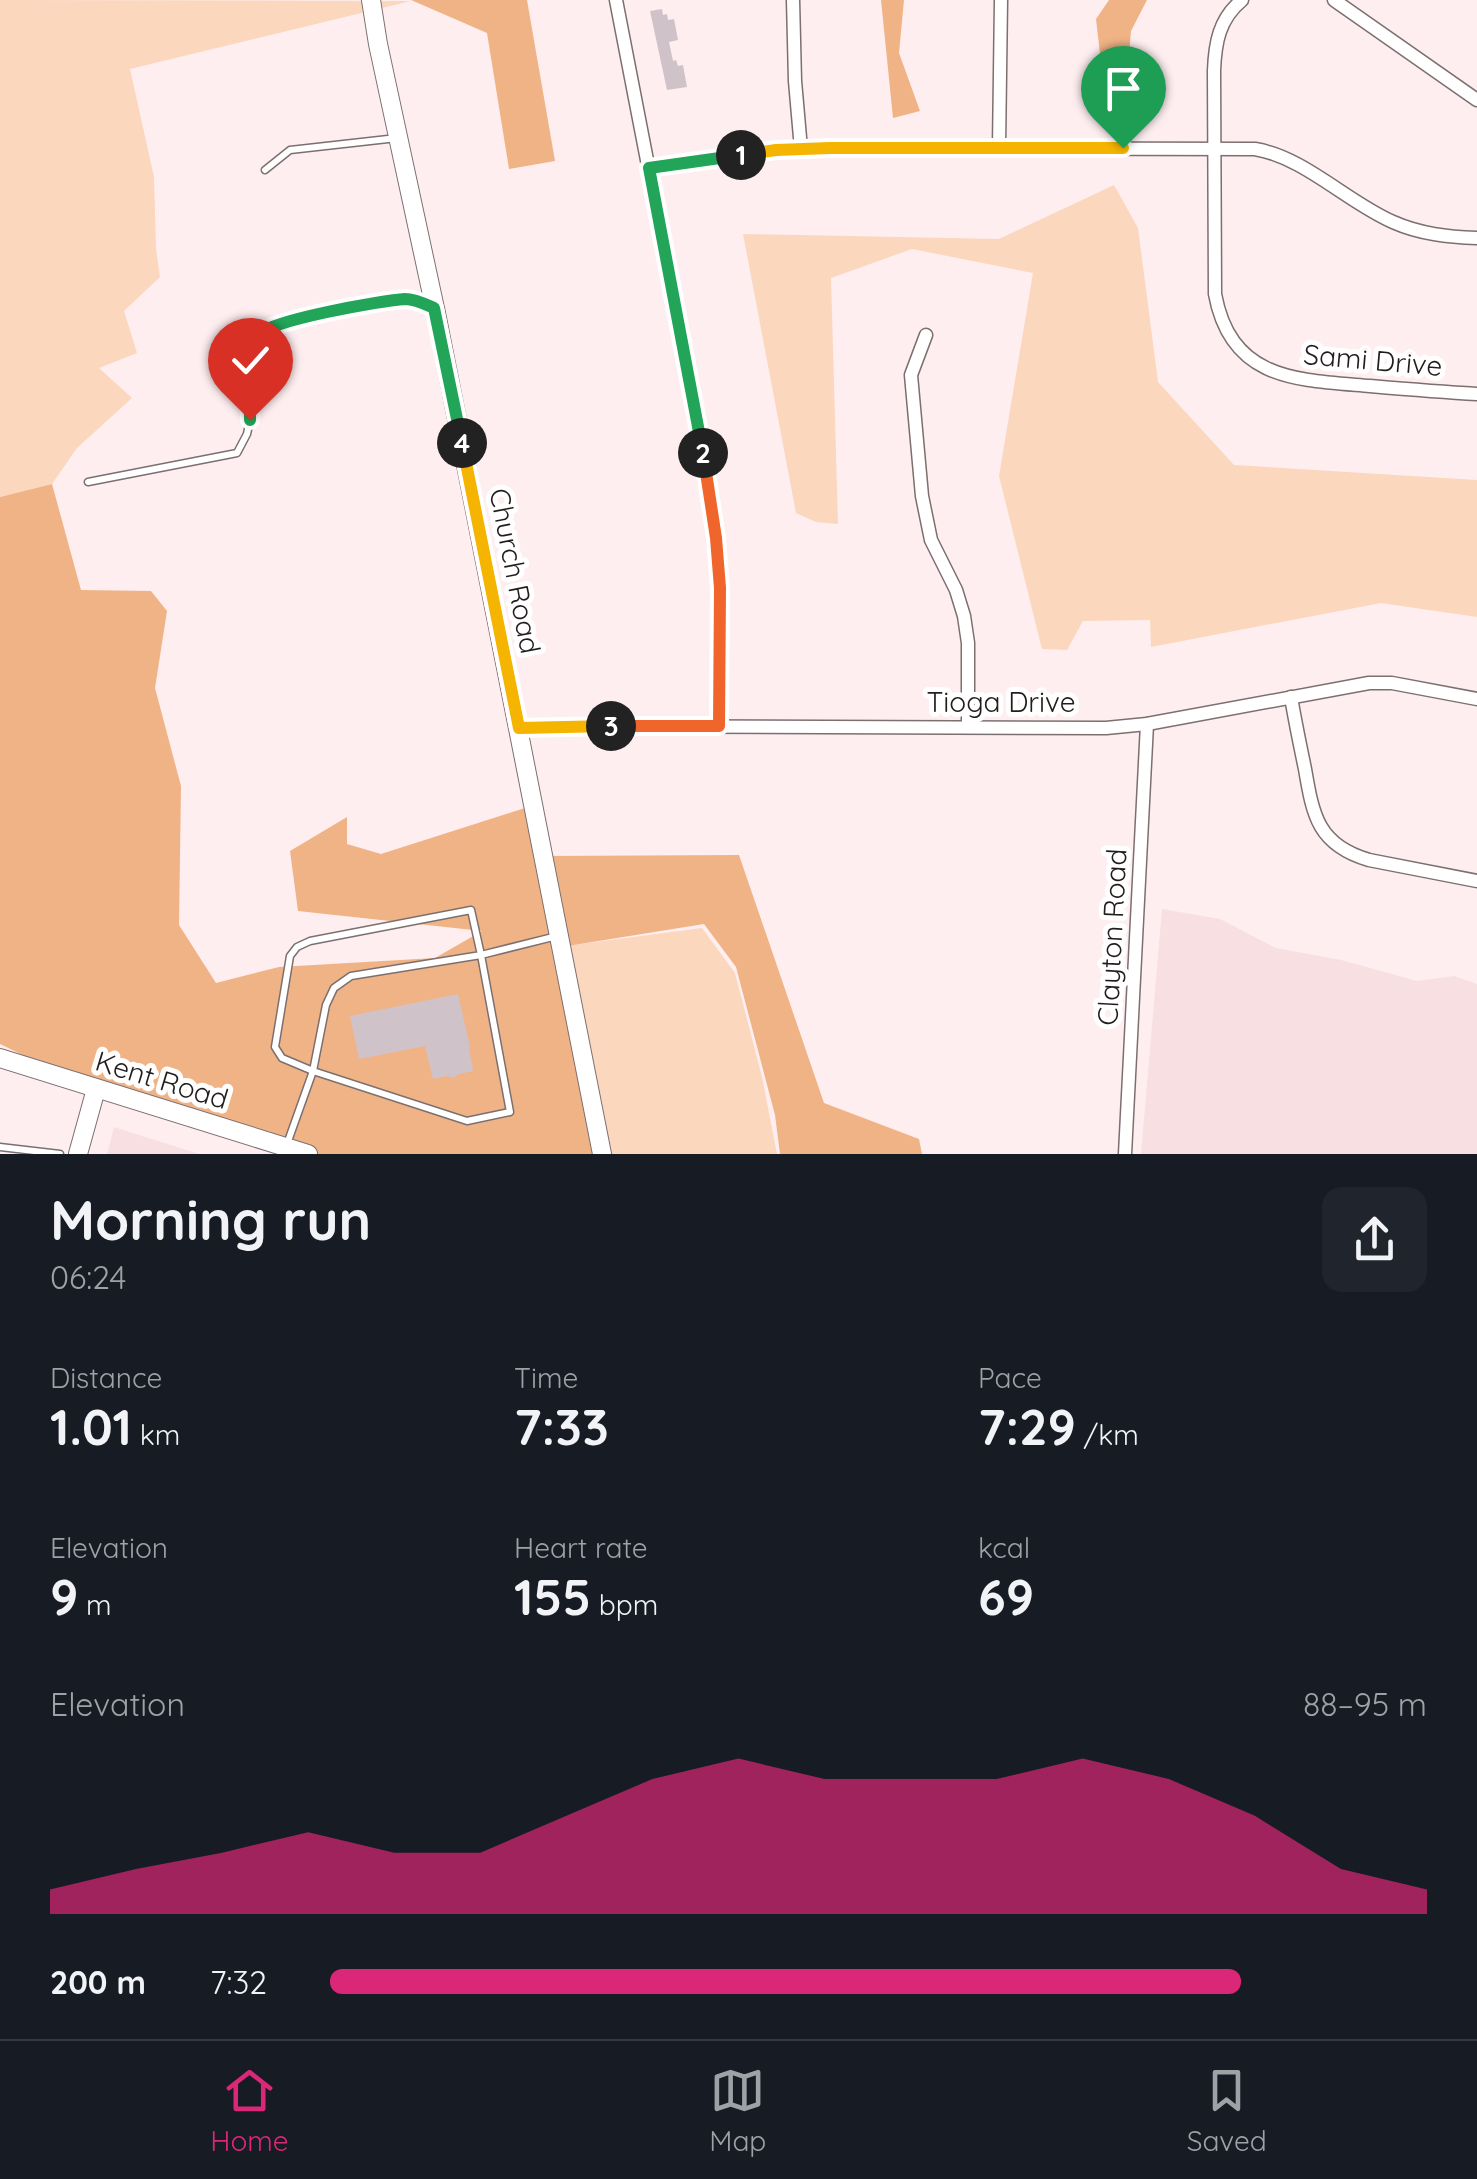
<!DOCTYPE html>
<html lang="en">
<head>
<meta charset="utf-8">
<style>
  body { margin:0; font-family:Quicksand,sans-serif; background:#20242c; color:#f1f3f6; height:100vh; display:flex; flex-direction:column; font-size:38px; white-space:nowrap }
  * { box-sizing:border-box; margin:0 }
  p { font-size:32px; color:#9ea1a6 }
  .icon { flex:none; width:55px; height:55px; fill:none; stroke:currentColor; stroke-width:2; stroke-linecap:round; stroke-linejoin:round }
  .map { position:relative; height:1154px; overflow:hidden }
  .drawer { display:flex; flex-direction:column; background:#171b24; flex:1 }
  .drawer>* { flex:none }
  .pin { position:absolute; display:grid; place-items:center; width:85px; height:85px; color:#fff; margin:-102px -42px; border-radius:50% 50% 50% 0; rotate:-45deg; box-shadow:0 0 10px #0007 }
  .pin .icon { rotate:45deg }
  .km { position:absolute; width:50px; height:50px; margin:-25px; border-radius:50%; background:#222; color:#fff; font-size:28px; line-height:50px; text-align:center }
  .round { display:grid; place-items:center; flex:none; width:105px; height:105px; border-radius:20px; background:#20242c }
  .headline { display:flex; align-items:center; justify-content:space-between; height:170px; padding:0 50px }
  h1 { font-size:55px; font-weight:700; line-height:75px }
  .stats { display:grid; grid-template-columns:repeat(3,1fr); gap:15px; height:170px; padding:10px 50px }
  .stats div { display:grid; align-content:center }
  .stats b { font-size:50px; font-weight:700 }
  .stats small { font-size:28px; font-weight:400 }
  .stats p { font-size:28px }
  .chart { height:280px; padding:20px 50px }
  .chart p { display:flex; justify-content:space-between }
  .chart svg { width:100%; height:180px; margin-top:10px; fill:#db2777; opacity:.7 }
  ul { padding:0 50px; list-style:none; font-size:32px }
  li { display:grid; grid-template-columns:160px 120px 1fr; align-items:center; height:75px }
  li i { height:25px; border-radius:12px; background:#db2777 }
  .menu { display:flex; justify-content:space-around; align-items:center; height:140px; border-top:2px solid #363941; background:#171b24; font-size:28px; color:#9ea1a6 }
  .menu a { display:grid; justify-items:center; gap:5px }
  .menu .current { color:#db2777 }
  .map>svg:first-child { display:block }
  .built { fill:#f7dfe2 }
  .green { fill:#fbd7be }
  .forest { fill:#f0b386 }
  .building { fill:#d0c2c9 }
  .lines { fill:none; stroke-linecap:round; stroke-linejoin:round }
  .lane-casing { stroke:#7c6f70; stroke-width:9 }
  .street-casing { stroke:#7c6f70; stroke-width:15 }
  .secondary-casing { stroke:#7c6f70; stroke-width:20 }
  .lane { stroke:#fff; stroke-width:6 }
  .street { stroke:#fff; stroke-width:12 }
  .secondary { stroke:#fff; stroke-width:18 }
  .split-1-casing { stroke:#fff; stroke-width:20 }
  .split-2-casing { stroke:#fff; stroke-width:20 }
  .split-3-casing { stroke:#fff; stroke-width:20 }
  .split-4-casing { stroke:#fff; stroke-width:20 }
  .split-5-casing { stroke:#fff; stroke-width:20 }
  .split-1 { stroke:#f5b400; stroke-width:12 }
  .split-2 { stroke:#22a559; stroke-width:12 }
  .split-3 { stroke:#f0652b; stroke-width:12 }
  .split-4 { stroke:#f5b400; stroke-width:12 }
  .split-5 { stroke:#22a559; stroke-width:12 }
  .labels { text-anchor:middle; stroke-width:10; stroke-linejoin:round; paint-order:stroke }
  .street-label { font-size:28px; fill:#221d1d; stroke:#fff }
</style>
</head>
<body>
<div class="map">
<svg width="1477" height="1154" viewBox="0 0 1477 1154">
  <rect width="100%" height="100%" fill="#feeef0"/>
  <g class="built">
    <path d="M1162,909L1220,919L1276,948L1341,960L1417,981L1454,976L1477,984V1154H1141Z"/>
    <path d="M114,1127L199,1154H107Z"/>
  </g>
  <g class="green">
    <path d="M0,0L411,1L130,69L154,177L156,249L160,277L124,311L137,353L99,368L132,398L77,448L52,484L0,497Z"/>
    <path d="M1114,185L1138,228L1158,382L1234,465L1477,480V617L1381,603L1151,647L1150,620L1083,621L1067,650L1042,649L999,476L1033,273L912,249L831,278L838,524L816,522L796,513L743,234L999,239Z"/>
    <path d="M702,928L735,973L762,1077L777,1154H608L565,946Z"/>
  </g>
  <g class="forest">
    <path d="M411,0H527L555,161L509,169L487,33Z"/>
    <path d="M881,0H904L899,53L920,111L893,118Z"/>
    <path d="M1109,0H1147L1131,31L1124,117L1107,114L1096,19Z"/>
    <path d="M52,484L81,590L151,591L167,611L155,688L181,786L179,925L216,983L279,967L435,958L482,931L298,911L290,851L347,817V844L381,854L528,807L539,856L739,855L824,1103L919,1139L922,1154H780L775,1115L736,967L704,924L555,948L598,1154H305L78,1082L0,1044V497Z"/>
  </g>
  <g class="building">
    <path d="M662,9L663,15L667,14L668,20L674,19L678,40L669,42L673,61L676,60L678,66L683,65L687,87L667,90L650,11Z"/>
    <path d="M458,994L470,1047L469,1048L473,1071L459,1074L454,1078L447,1076L433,1079L425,1046L359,1059L350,1016Z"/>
  </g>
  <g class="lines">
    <defs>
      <g id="lane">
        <path d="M265,170L290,150L397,138"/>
        <path d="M88,482L237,453L247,434L250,420L252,362L256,336L271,326L307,316L401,300L409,299L430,306"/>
        <path d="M471,910L481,955L351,976L334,988L326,1005L313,1071L282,1058L275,1047L290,956L297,947L310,941Z"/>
        <path d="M287,1144L313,1071L467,1121L510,1112L481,955L557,936"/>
        <path d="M0,1147L60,1154"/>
      </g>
      <g id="street">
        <path d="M616,0L700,434L716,538L720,644L719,726"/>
        <path d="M793,0L795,81L801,149"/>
        <path d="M1242,0C1219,19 1215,43 1214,71L1215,294C1231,381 1298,380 1370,386C1405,389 1441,392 1477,394"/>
        <path d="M1334,0L1477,100"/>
        <path d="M999,147L1001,0"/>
        <path d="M649,168L776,150L830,148L1255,149C1304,157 1347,202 1393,222C1420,234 1448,237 1477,238"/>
        <path d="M926,335L911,375L922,496L931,540L956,590L964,616L968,643V727"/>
        <path d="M1291,697C1295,721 1300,745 1305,769C1313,816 1318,845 1369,860L1477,881"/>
        <path d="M519,728L555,726L1106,728L1147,724L1369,683H1392L1477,699"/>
        <path d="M1125,1154L1147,724"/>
      </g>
      <g id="secondary">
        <path d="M371,0L378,44L436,313L602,1154"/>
        <path d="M0,1058L308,1154"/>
        <path d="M78,1154L96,1089"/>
      </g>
    </defs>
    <use href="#lane" class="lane-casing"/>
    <use href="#street" class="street-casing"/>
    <use href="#secondary" class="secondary-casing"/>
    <use href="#lane" class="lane"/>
    <use href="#street" class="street"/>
    <use href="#secondary" class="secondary"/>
  </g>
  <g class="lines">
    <defs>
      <path id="split-1" d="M741,155L776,150L830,148H1123"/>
      <path id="split-2" d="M703,453L649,168L741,155"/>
      <path id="split-3" d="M611,726H719L720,588L716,538L703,453"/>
      <path id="split-4" d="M462,443L519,728L611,726"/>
      <path id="split-5" d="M250,420C250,402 248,351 256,336C265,321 384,300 405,299C415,299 425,304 434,308L462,443"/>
    </defs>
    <use href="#split-1" class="split-1-casing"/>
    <use href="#split-2" class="split-2-casing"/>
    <use href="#split-3" class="split-3-casing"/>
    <use href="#split-4" class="split-4-casing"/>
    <use href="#split-5" class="split-5-casing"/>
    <use href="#split-1" class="split-1"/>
    <use href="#split-2" class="split-2"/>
    <use href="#split-3" class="split-3"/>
    <use href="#split-4" class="split-4"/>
    <use href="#split-5" class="split-5"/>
  </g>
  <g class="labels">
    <g class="street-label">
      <text transform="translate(1373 360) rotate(5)" y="10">Sami Drive</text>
      <text transform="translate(515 571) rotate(79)" y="10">Church Road</text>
      <text x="1001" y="712">Tioga Drive</text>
      <text transform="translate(1112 937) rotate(-87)" y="10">Clayton Road</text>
      <text transform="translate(162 1080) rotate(17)" y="10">Kent Road</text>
    </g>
  </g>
</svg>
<div class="pin" style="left:1123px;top:148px;background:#1e9e55"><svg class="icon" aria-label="arrive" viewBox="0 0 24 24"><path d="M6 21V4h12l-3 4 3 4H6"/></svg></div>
<div class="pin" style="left:250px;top:420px;background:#d93025"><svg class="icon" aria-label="check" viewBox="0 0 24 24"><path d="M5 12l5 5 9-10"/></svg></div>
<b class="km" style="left:741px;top:155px">1</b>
<b class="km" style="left:703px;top:453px">2</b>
<b class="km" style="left:611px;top:726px">3</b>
<b class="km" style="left:462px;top:443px">4</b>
</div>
<section class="drawer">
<div class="headline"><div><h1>Morning run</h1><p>06:24</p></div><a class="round"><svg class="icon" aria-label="share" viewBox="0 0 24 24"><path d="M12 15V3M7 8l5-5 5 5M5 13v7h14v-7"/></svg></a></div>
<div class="stats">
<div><p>Distance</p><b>1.01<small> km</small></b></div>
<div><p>Time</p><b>7:33</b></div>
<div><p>Pace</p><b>7:29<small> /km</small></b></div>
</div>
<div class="stats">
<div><p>Elevation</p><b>9<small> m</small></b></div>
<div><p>Heart rate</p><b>155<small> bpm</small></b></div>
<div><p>kcal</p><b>69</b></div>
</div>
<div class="chart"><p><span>Elevation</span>88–95 m</p>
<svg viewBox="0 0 160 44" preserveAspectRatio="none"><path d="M0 44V38L10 33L20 29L30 24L40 29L50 29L60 20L70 11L80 6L90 11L100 11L110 11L120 6L130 11L140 20L150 33L160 38V44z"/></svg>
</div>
<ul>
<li><b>200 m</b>7:32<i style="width:83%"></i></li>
</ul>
</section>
<nav class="menu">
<a class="current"><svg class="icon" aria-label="home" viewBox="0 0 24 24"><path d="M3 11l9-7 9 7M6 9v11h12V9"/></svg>Home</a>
<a><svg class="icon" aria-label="map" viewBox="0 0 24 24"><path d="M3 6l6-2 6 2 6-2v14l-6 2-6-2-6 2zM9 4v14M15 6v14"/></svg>Map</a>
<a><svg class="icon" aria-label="saved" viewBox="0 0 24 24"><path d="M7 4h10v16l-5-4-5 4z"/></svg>Saved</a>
</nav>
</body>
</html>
